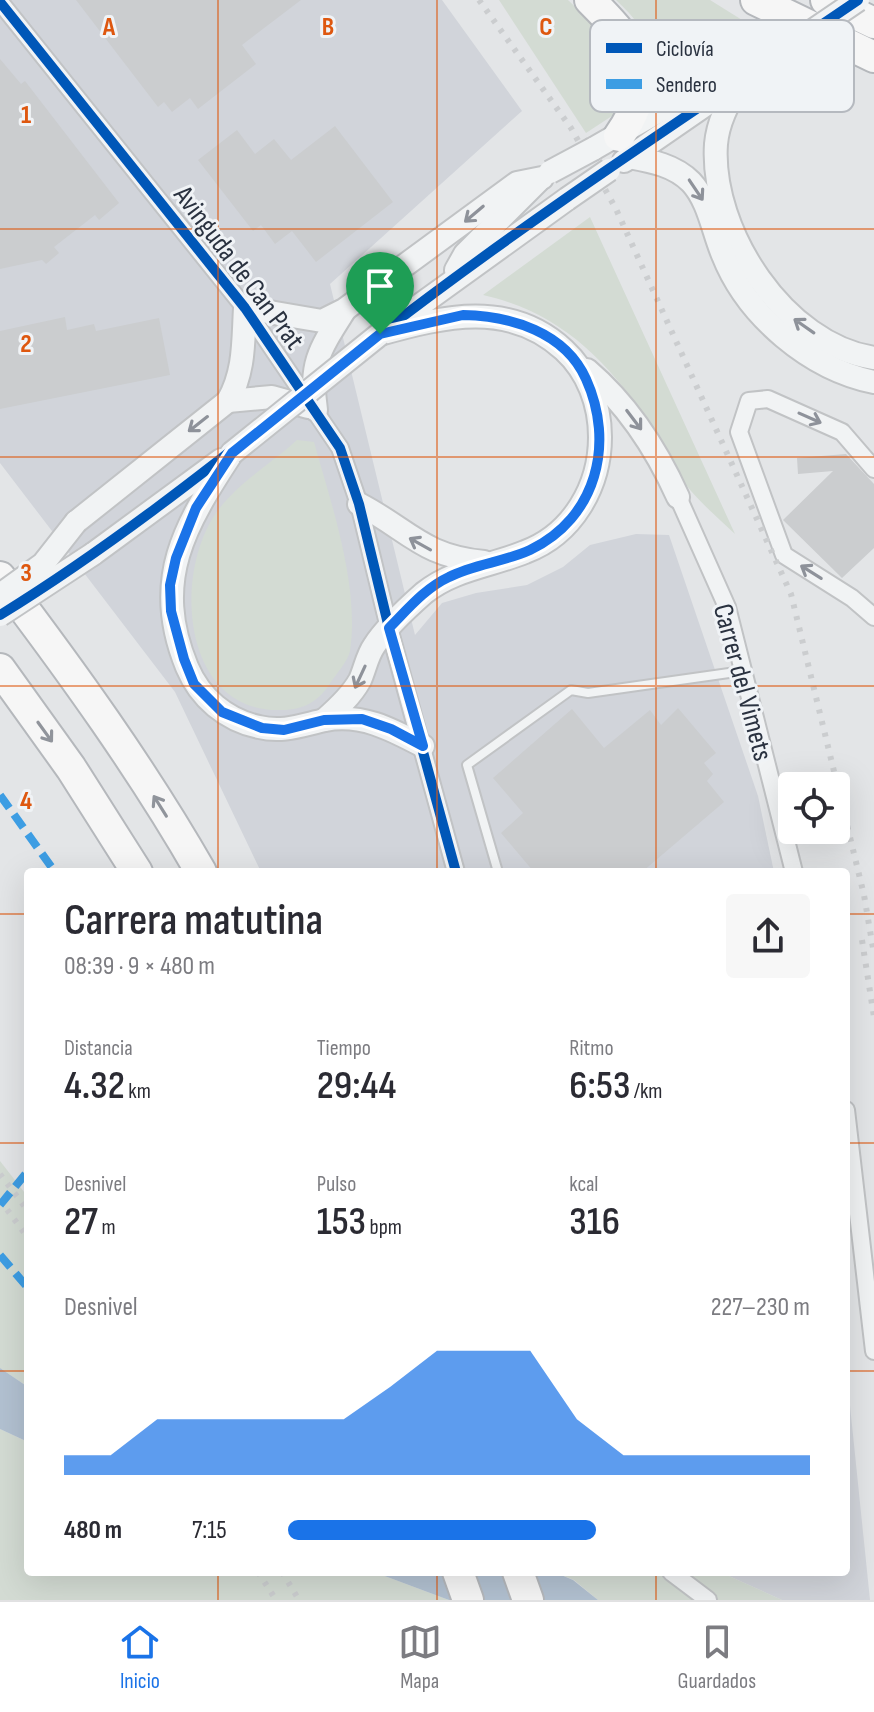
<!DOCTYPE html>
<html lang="es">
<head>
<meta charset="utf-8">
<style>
  body { margin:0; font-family:"Sofia Sans Condensed",sans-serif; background:#f7f7f7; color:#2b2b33; height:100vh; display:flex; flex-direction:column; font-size:30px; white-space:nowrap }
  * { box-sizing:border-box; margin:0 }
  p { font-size:26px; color:#7c7c81 }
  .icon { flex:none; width:44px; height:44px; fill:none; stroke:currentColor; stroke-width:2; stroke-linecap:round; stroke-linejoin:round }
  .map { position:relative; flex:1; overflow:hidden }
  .drawer { position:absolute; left:24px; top:868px; width:826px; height:708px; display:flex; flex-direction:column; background:#fff; border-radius:8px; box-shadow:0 8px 32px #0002 }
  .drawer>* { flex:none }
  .buttons { position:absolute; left:778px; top:772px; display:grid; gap:16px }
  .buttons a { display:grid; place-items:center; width:72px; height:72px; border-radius:8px; background:#fff; box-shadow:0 8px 32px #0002; font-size:40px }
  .pin { position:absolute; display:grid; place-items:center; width:68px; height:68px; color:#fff; margin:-82px -34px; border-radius:50% 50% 50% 0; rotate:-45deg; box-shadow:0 0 8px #0007 }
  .pin .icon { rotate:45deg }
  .round { display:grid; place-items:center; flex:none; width:84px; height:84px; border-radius:8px; background:#f7f7f7 }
  .overview { display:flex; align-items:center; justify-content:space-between; height:136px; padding:0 40px }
  h1 { font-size:44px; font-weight:600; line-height:60px }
  .figures { display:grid; grid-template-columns:repeat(3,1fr); gap:12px; height:136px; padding:8px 40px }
  .figures div { display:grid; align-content:center }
  .figures b { font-size:40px; font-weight:600 }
  .figures small { font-size:22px; font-weight:400 }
  .figures p { font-size:22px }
  .chart { height:224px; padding:16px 40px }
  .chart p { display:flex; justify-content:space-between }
  .chart svg { width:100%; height:144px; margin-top:8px; fill:#1a73e8; opacity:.7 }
  ul { padding:0 40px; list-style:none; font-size:26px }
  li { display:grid; grid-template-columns:128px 96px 1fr; align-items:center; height:60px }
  li i { height:20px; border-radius:10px; background:#1a73e8 }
  .dock { display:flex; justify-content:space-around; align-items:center; height:112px; border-top:2px solid #e1e1e2; background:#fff; font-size:22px; color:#7c7c81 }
  .dock a { display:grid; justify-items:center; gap:4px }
  .dock .current { color:#1a73e8 }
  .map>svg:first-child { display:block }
  .built { fill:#d1d4da }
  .green { fill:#d3dbd3 }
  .water { fill:#b2c1d1 }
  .building { fill:#cbcdcf }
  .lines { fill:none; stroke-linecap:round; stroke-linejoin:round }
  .service-casing { stroke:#c1c3c5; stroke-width:12 }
  .minor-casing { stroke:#c1c3c5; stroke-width:20 }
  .tertiary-casing { stroke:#c1c3c5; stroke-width:26 }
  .motorway-casing { stroke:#b5b8bc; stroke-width:34 }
  .service { stroke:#f1f3f4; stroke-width:8 }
  .minor { stroke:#f1f3f4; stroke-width:16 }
  .tertiary { stroke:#f1f3f4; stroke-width:22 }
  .motorway { stroke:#f6f6f6; stroke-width:30 }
  .rail { stroke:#cbcdcf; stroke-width:6; stroke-dasharray:4 8; stroke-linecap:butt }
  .tertiary-bridge-casing { stroke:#c1c3c5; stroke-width:26; stroke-linecap:butt }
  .tertiary-bridge { stroke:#f1f3f4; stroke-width:22 }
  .quiet { stroke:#3d9de3; stroke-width:8; stroke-dasharray:16 8; stroke-linecap:butt }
  .cycleway-casing { stroke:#f0f3f6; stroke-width:15 }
  .cycleway { stroke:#0057b8; stroke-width:10 }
  .oneway { stroke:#8e929a }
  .oneway2 { stroke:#90949b }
  .route-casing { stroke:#fff; stroke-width:16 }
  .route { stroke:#1a73e8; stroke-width:10 }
  .grid { fill:none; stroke:#de570f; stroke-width:2; stroke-opacity:0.55 }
  .labels { text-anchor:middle; stroke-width:6; stroke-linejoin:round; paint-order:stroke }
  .street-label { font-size:28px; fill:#2a3240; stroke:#f0f3f6 }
  .key { fill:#f0f3f6; stroke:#b5b9bf; stroke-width:2 }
  .key-label { font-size:22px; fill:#2a3240 }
  .grid-label { font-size:26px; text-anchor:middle; font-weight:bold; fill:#de570f; stroke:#f0f3f6; stroke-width:6; stroke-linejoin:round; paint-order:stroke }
</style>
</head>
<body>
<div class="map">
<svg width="874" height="1600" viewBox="0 0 874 1600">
  <rect width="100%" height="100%" fill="#e3e5e7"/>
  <g class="built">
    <path d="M0,0H442L522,111L330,284L415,635L442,603L476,593L527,585L563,567L590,545L636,534L669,535L758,796L774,872H261L175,692L0,463Z"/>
    <path d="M846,1367L870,1600H782L720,1572H846Z"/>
  </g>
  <g class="green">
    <path d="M499,0H568L616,46L627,77L618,112L586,133Z"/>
    <path d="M616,0H710L763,33L651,98C650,50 653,34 616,0Z"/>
    <path d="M590,217L735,534C720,520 704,506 691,491C672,469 662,440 646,417C602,356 558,312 483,295Z"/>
    <path d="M297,440L314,442C331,503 360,587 350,651C348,661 337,673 331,682C319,701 304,710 282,710C183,714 172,577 216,513C238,482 270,465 297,440Z"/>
    <path d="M0,1161L28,1197V1387L0,1368Z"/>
    <path d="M0,1429L28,1442V1572H374L449,1600H0Z"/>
    <path d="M554,1572H720L782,1600H598L574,1580Z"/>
  </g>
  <g class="water">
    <path d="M0,1368L28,1387V1442L0,1429Z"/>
    <path d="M374,1572H554L573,1580L598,1600H449Z"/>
  </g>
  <g class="building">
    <path d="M76,0H301L242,45L256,64L198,109L190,98L172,112L164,102L158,107Z"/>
    <path d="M0,59L21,84L25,81L119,203L99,220L95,215L54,247L59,253L46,264L42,260L0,269Z"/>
    <path d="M335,126L393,202L316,262L292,231L275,244L261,225L253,231L198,160L237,130L255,154L274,139L291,160Z"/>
    <path d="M65,317L67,330L94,324L96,331L159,318L170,375L0,409V331Z"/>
    <path d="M846,454L874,484V548L842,578L783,520L833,471L798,474L797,458Z"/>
    <path d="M678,708L716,753L704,763L713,774L707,781L724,802L642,872H534L501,833L523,813L493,778L572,709L604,748L650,710L661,725Z"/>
  </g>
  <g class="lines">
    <defs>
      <path id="service" d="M498,872L467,765L571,690L588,693L743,671"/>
      <g id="minor">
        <path d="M0,2L245,308L340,448L359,504L389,628L456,872"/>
        <path d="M874,469L842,432L768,399L749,401L739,432L784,555L852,598L874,617"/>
        <path d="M678,497L727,607L794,872"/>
        <path d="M846,1110L874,1351"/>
        <path d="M671,1572L708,1600"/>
      </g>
      <g id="tertiary">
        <path d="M740,82C729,102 718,121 716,144C710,231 785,345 874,358"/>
        <path d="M593,149L680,99L708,101"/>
        <path d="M629,157C651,161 674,165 691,182C709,201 713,232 723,255C747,316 810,369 874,382"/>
        <path d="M624,161L737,83"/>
        <path d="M456,270L465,254L538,181"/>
        <path d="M391,326L567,199"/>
        <path d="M587,370C628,405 656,448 678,497"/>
        <path d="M228,401L272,397L308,407"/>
        <path d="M316,410C309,364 320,349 344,311"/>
        <path d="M232,453C185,525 151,580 187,667C200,698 226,720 259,727C283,733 302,725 325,720C361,713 391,729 423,746"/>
        <path d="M359,504C409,530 422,556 484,562"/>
        <path d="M76,522L228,401C245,371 243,341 245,308L322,321L344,310L517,183L542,178"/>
        <path d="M93,554L221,460"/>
        <path d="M324,720C338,708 351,696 360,680C365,669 367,656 374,646C386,627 407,608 424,593C454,569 491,566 525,552C573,534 600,486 600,437C600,404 588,372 564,350C510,300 444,316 380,334"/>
      </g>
      <g id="motorway">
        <path d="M590,0C635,45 661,76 619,136"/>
        <path d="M756,0L874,57"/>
        <path d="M826,0L874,23"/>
        <path d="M0,577C72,672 142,769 201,872"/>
        <path d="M0,669L71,768L137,872"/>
        <path d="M458,1572L468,1600"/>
        <path d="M518,1572L528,1600"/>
      </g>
    </defs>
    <use href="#service" class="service-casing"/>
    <use href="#minor" class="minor-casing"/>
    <use href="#tertiary" class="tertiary-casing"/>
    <use href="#motorway" class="motorway-casing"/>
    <use href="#service" class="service"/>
    <use href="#minor" class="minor"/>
    <use href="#tertiary" class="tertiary"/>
    <use href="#motorway" class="motorway"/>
    <g class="rail">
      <path d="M479,0L571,128L616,209L791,594L864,895L874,954"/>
      <path d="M862,940L874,1017"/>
      <path d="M0,1174L28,1211"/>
      <path d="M0,1200L28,1238"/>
      <path d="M258,1572L276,1600"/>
      <path d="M282,1572L299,1600"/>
    </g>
    <defs>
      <g id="tertiary-bridge">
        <path d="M761,66L858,0"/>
        <path d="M550,172L593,149"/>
        <path d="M567,199L609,170"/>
        <path d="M232,453L380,334"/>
        <path d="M0,595L43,564L76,522"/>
        <path d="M0,615L93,554"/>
      </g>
    </defs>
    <use href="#tertiary-bridge" class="tertiary-bridge-casing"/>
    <use href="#tertiary-bridge" class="tertiary-bridge"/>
    <g class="quiet">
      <path d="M0,795L55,872"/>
      <path d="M0,1205L28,1171"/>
      <path d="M0,1255L28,1288"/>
    </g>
    <defs>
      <g id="cycleway">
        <path d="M0,2L245,308L340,448L359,504L389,628L456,872"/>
        <path d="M0,615C135,532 256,430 380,334C534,215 698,109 858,0"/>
      </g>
    </defs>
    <use href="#cycleway" class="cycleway-casing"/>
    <use href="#cycleway" class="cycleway"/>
  </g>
  <defs><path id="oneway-shaft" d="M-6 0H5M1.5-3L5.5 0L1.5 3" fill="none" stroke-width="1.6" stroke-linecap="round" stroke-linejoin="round" transform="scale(2)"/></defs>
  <g class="oneway">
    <use href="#oneway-shaft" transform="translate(696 190) rotate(56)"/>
    <use href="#oneway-shaft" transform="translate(474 214) rotate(140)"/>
    <use href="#oneway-shaft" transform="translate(804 326) rotate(-145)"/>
    <use href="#oneway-shaft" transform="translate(810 418) rotate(24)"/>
    <use href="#oneway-shaft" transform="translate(634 420) rotate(53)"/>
    <use href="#oneway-shaft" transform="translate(198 424) rotate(142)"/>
    <use href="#oneway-shaft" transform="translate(420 544) rotate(-151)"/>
    <use href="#oneway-shaft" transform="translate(811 572) rotate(-148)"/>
    <use href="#oneway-shaft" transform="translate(360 677) rotate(115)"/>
  </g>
  <g class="oneway2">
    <use href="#oneway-shaft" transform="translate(45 732) rotate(54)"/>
    <use href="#oneway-shaft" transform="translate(160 806) rotate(-122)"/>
  </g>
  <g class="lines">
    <defs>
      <path id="route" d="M463,315C511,316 565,332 586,379C615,443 597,518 530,550C504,562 474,564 449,577C425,588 407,610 389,628L423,746L391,729L362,719L324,720L284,730L262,728L222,712L194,684L184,659L171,611L170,585L176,558L196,508L232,453L380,334Z"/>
    </defs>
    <use href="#route" class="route-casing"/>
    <use href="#route" class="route"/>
  </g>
  <path class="grid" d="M218,0V872M437,0V872M656,0V872M0,229H874M0,457H874M0,686H874M0,914H28M846,914H874M0,1143H28M846,1143H874M0,1371H28M846,1371H874M218,1572V1600M437,1572V1600M656,1572V1600"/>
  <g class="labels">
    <g class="street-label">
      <text transform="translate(240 267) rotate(53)" y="10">Avinguda de Can Prat</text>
      <text transform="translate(744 682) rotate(75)" y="10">Carrer del Vimets</text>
    </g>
  </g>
  <rect x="590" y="20" width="264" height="92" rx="12" class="key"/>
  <rect x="606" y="43" width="36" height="10" fill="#0057b8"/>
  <rect x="606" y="79" width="36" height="10" fill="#3d9de3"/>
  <g class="key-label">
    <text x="656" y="56">Ciclovía</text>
    <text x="656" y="92">Sendero</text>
  </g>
  <g class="grid-label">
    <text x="109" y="35">A</text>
    <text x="328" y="35">B</text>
    <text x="546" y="35">C</text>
    <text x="26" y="123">1</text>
    <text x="26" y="352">2</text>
    <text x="26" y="581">3</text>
    <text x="26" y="809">4</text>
  </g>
</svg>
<div class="buttons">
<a><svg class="icon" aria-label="locate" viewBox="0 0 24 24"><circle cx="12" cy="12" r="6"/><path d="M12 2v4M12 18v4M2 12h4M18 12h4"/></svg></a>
</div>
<div class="pin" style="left:380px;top:334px;background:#1e9e55"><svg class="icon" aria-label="arrive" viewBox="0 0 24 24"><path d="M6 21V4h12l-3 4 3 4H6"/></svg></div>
<section class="drawer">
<div class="overview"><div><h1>Carrera matutina</h1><p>08:39 · 9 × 480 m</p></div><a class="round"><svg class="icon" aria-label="share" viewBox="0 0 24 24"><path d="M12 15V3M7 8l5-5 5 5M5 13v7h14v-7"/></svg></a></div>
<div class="figures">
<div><p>Distancia</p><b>4.32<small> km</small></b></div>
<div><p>Tiempo</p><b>29:44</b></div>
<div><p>Ritmo</p><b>6:53<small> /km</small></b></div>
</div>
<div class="figures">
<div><p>Desnivel</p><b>27<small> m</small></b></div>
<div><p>Pulso</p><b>153<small> bpm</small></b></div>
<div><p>kcal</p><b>316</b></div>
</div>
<div class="chart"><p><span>Desnivel</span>227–230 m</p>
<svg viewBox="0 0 160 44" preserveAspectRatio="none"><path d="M0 44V38L10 38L20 27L30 27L40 27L50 27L60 27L70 17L80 6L90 6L100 6L110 27L120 38L130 38L140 38L150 38L160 38V44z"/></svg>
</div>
<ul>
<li><b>480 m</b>7:15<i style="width:59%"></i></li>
</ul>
</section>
</div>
<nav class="dock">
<a class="current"><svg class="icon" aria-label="home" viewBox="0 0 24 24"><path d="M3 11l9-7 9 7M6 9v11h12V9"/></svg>Inicio</a>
<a><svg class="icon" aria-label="map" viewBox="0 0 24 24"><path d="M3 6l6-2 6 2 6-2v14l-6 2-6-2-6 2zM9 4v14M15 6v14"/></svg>Mapa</a>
<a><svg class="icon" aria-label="saved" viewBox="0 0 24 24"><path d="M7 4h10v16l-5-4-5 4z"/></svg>Guardados</a>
</nav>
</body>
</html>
